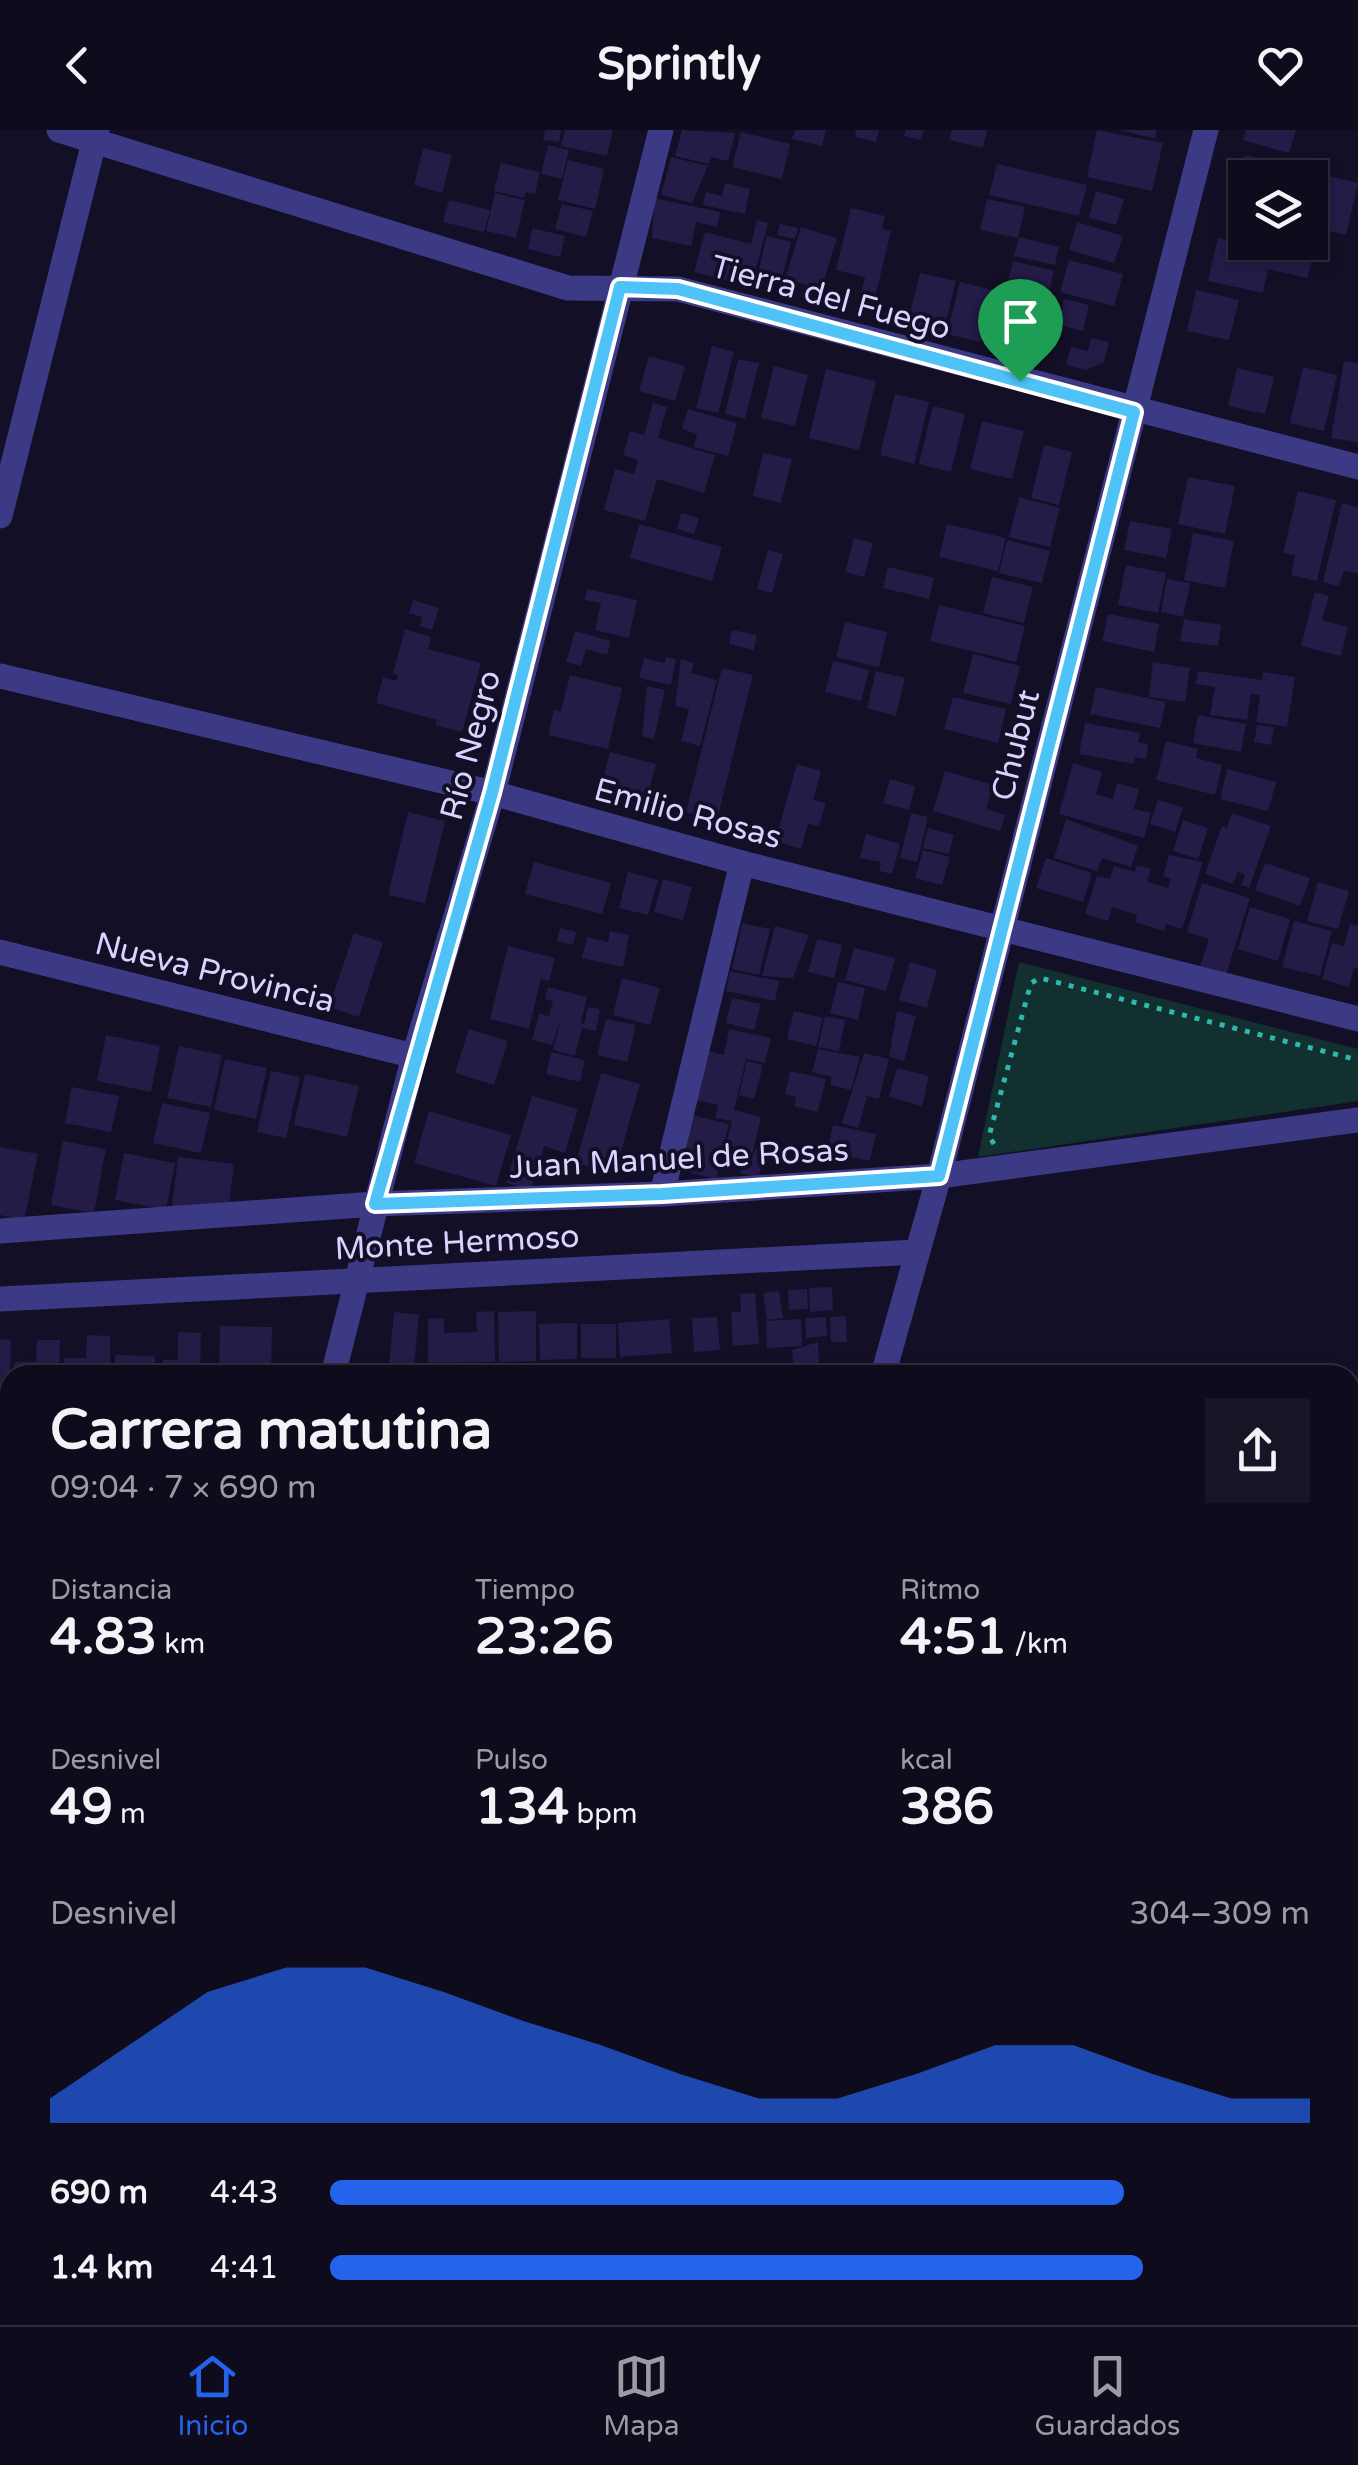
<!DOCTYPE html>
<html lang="es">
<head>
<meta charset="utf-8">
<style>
  body { margin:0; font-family:"Varela Round",sans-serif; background:#171425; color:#f1f3f6; height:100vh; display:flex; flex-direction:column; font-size:38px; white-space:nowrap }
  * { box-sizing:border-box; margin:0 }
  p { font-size:32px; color:#9b9ba3 }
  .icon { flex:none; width:55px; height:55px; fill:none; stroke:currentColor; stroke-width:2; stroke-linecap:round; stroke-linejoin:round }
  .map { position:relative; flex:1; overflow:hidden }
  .sheet { position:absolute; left:0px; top:1235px; width:1360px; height:960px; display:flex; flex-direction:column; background:#0e0b1c; border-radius:30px 30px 0 0; box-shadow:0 5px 15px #0003,0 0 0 2px #2e2b3b }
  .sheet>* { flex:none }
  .fabs { position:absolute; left:1228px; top:30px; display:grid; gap:20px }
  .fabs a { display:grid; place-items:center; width:100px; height:100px; border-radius:0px; background:#0e0b1c; box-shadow:0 5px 15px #0003,0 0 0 2px #2e2b3b; font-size:50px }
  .pin { position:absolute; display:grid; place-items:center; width:85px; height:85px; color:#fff; margin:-102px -42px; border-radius:50% 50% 50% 0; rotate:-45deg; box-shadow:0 0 10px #0007 }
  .pin .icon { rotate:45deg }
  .round { display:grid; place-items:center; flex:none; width:105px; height:105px; border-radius:0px; background:#171425 }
  .overview { display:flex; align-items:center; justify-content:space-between; height:170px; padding:0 50px }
  h1 { font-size:55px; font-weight:800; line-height:75px }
  .metrics { display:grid; grid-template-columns:repeat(3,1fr); gap:15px; height:170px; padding:10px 50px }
  .metrics div { display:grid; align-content:center }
  .metrics b { font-size:50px; font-weight:800 }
  .metrics small { font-size:28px; font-weight:400 }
  .metrics p { font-size:28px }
  .chart { height:280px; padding:20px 50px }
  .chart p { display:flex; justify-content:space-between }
  .chart svg { width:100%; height:180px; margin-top:10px; fill:#2563eb; opacity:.7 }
  ul { padding:0 50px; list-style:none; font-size:32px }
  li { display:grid; grid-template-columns:160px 120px 1fr; align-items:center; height:75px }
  li i { height:25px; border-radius:12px; background:#2563eb }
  header { display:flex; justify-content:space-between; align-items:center; height:130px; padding:0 50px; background:#0e0b1c; font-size:45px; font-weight:800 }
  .dock { display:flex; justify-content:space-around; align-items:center; height:140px; border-top:2px solid #2e2b3b; background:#0e0b1c; font-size:28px; color:#9b9ba3 }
  .dock a { display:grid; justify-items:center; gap:5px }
  .dock .current { color:#2563eb }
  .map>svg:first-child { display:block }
  .green { fill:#12302f }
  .building { fill:#241b47 }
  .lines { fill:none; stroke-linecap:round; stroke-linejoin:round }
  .path { stroke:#2fb8b0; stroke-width:5; stroke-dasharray:5 8; stroke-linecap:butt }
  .street { stroke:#3d3a85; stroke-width:25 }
  .secondary { stroke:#6f6bff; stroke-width:25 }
  .route-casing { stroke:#fff; stroke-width:20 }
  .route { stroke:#4fc3f7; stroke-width:12 }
  .labels { text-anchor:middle; stroke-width:8; stroke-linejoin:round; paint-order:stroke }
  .street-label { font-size:32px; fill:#d9d4ff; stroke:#130f26 }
</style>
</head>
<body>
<header><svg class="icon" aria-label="back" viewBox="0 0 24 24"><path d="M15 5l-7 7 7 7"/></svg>Sprintly<svg class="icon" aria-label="heart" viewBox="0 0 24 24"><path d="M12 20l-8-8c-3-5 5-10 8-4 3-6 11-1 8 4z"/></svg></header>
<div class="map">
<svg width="1358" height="2195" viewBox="0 0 1358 2195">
  <rect width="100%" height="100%" fill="#130f26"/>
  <g class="green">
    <path d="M1019,832L1358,919V971L978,1027Z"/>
    <path d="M0,1382H10V1515L0,1513Z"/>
  </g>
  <g class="building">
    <path d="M545,0H561L559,12L543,10Z"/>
    <path d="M565,0H613L607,26L561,16Z"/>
    <path d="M682,0L735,3L728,31L711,27L709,34L675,26Z"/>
    <path d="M795,0H826L822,16L792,9Z"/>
    <path d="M856,0H879L876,12L855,7Z"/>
    <path d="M906,0H924L921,10L904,6Z"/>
    <path d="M952,0H987L983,18L949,10Z"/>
    <path d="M1097,0L1163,13L1152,61L1087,47Z"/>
    <path d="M1120,0H1157L1155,9Z"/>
    <path d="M1246,0H1296L1289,23L1243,10Z"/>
    <path d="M741,2L790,14L782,49L732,37Z"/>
    <path d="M548,15L569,20L562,49L541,44Z"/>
    <path d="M423,18L452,25L442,63L414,55Z"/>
    <path d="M1245,25L1358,53L1346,105L1310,96V48H1245V80L1232,77Z"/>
    <path d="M671,27L708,36L692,73L661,65Z"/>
    <path d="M568,30L604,39L595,79L558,70Z"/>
    <path d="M501,33L540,42L535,64L526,62L524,68L494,61Z"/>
    <path d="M997,34L1087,55L1079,86L989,65Z"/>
    <path d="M725,53L750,59L745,84L703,75L706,62L722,66Z"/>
    <path d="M1096,61L1124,69L1116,95L1089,88Z"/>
    <path d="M495,63L525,70L516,108L486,101Z"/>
    <path d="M654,68L720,82L717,97L696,92L691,116L652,108Z"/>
    <path d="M987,69L1025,77L1018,108L980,100Z"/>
    <path d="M449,70L490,80L484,102L443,92Z"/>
    <path d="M562,74L593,81L586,107L555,99Z"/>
    <path d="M851,78L885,86L882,99L891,101L872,180L858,177L865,147L836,140Z"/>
    <path d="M757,90L768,93L751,157L694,142L705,102L751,114Z"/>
    <path d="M1077,92L1123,106L1114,133L1069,120Z"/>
    <path d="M780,94L798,98L795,109L777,105Z"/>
    <path d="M801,97L837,108L821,160L796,152L792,166L781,163Z"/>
    <path d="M532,98L565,106L560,127L528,119Z"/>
    <path d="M767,106L791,112L783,145L759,139Z"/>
    <path d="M1019,107L1059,117L1055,135L1014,126Z"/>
    <path d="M1218,108L1312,129L1307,148L1268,139L1263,163L1208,151Z"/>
    <path d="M1069,130L1123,144L1114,176L1060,162Z"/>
    <path d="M1013,131L1054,141L1049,164L1056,166L1042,225L1021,221L1035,165L1006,158Z"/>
    <path d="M920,143L956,151L943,203L907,194Z"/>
    <path d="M960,152L993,160L980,212L947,204Z"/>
    <path d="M996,159L1032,168L1019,221L983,212Z"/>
    <path d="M1196,160L1239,170L1229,210L1187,201Z"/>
    <path d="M1064,169L1089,175L1083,201L1058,195Z"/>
    <path d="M1091,208L1109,212L1104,232L1086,240L1066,235L1071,217L1088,221Z"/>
    <path d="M712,216L734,222L718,283L696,278Z"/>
    <path d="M649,226L685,236L675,271L639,261Z"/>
    <path d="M738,229L759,233L745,289L725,284Z"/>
    <path d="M1344,231L1358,233V312L1331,308Z"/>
    <path d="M774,236L808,245L795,296L761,288Z"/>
    <path d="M1303,237L1337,245L1324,301L1290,293Z"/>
    <path d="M1237,238L1274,247L1265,284L1228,276Z"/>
    <path d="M826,239L876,251L859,320L809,308Z"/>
    <path d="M895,264L929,272L914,334L880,325Z"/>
    <path d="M653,273L667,277L658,308L715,325L704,363L657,349L645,391L604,380L615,339L634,344L638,330L623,325L630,301L644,305Z"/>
    <path d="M933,276L965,284L951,342L919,334Z"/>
    <path d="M688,279L737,293L728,326L694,317L697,304L682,299Z"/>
    <path d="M982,291L1024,301L1012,349L970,339Z"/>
    <path d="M1044,315L1072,322L1059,375L1031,368Z"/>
    <path d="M763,323L792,329L781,373L753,366Z"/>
    <path d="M1188,347L1235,356L1225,404L1178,394Z"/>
    <path d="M1298,361L1336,370L1317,451L1291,445L1295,425L1283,423Z"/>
    <path d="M1019,367L1060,378L1050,417L1009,407Z"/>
    <path d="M1342,373L1358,377V443L1344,441L1338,456L1323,452Z"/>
    <path d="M681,383L699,388L694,404L677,399Z"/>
    <path d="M1130,391L1172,399L1166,428L1124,420Z"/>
    <path d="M639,394L722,417L712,451L630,428Z"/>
    <path d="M947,394L1006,408L998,441L939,427Z"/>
    <path d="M1193,403L1234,411L1225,458L1184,450Z"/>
    <path d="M854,408L873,413L864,447L845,442Z"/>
    <path d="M1007,410L1050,421L1042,453L999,443Z"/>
    <path d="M768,420L783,424L772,463L757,459Z"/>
    <path d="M1126,435L1166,443L1158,483L1118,475Z"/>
    <path d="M888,437L934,448L929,469L883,458Z"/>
    <path d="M992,447L1033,457L1024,493L983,483Z"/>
    <path d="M1167,449L1190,453L1183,487L1161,482Z"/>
    <path d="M587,459L637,470L629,508L595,500L601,473L585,470Z"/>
    <path d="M1315,462L1329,466L1322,490L1348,497L1341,526L1301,516Z"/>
    <path d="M413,470L439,478L432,500L420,496L422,487L409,483Z"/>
    <path d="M939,475L1025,496L1016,532L930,511Z"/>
    <path d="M1108,484L1159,494L1154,522L1102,511Z"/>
    <path d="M1184,489L1221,495L1218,516L1180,511Z"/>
    <path d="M845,492L887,502L879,537L836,527Z"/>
    <path d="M405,499L431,507L428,519L481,533L462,602L435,595L437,590L376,573L383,547L396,551L398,545L393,544Z"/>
    <path d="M732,500L757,505L754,520L729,514Z"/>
    <path d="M575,501L611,511L607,525L586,519L581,536L566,532Z"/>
    <path d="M973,524L1020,536L1011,574L963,563Z"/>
    <path d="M666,527L676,529L671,555L639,548L644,528L665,533Z"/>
    <path d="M681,529L694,533L691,543L717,550L700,616L681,611L689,579L675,576Z"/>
    <path d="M833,531L869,540L861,571L825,562Z"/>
    <path d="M1153,532L1190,538L1185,572L1149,567Z"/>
    <path d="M722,538L753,545L717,690L686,682Z"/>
    <path d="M876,541L905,548L896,586L867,578Z"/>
    <path d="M1198,541L1262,550L1263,542L1295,547L1287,597L1256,592L1260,565L1251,564L1247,590L1210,585L1215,557L1196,554Z"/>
    <path d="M570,545L622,558L608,619L548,605L554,580L561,581Z"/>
    <path d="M647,556L665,560L654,609L642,606Z"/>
    <path d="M1096,557L1166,572L1160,598L1090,584Z"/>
    <path d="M953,567L1006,579L998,613L944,599Z"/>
    <path d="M1198,585L1246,594L1241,622L1193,613Z"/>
    <path d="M1085,593L1140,603L1138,612L1148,614L1146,629L1135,627L1134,634L1079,624Z"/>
    <path d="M1257,595L1274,597L1271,615L1254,612Z"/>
    <path d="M1166,611L1198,619L1196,628L1222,635L1215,665L1156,650Z"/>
    <path d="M610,622L656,634L646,672L600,660Z"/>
    <path d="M1073,633L1102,642L1096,664L1113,669L1117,653L1139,659L1134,679L1151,683L1144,708L1059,684Z"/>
    <path d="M797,634L821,641L813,670L826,673L819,696L808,694L801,719L775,711Z"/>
    <path d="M1227,639L1276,652L1268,681L1220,669Z"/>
    <path d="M945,641L993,655L986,679L1005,685L1000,701L933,681Z"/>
    <path d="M890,649L915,656L909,680L883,673Z"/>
    <path d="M1158,670L1183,677L1175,702L1150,694Z"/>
    <path d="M408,682L445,691L425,773L388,765Z"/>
    <path d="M911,683L928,687L917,732L900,728Z"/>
    <path d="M1232,683L1271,696L1249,758L1241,755L1245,745L1238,742L1233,754L1205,744L1222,696L1227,698Z"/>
    <path d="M1066,689L1138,716L1131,737L1102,728L1097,741L1054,728Z"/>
    <path d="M1183,690L1208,698L1198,729L1173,721Z"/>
    <path d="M928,698L954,705L949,724L923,718Z"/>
    <path d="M866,704L900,714L892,744L879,741L881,732L860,728Z"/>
    <path d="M923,720L950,727L942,755L915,748Z"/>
    <path d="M1169,725L1203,732L1182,799L1166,794L1164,801L1135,792L1137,785L1112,777L1108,791L1085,784L1097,746L1110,749L1114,736L1135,742L1137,735L1151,739L1147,752L1168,758L1171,749L1163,746Z"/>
    <path d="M1046,728L1092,743L1083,772L1036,758Z"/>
    <path d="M534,732L611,753L602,784L525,764Z"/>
    <path d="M1265,733L1310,748L1300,776L1255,760Z"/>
    <path d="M628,742L658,750L648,785L619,778Z"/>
    <path d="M663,749L692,757L683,790L654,782Z"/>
    <path d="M1318,752L1349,761L1338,799L1307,791Z"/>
    <path d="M1202,753L1250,768L1226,845L1200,837L1209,809L1187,802Z"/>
    <path d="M1250,777L1290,789L1278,831L1238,819Z"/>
    <path d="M1294,791L1332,801L1320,846L1282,837Z"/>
    <path d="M742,793L770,799L759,845L732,839Z"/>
    <path d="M1350,794L1358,796V839L1354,838L1349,857L1322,849L1332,813L1344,816Z"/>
    <path d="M775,796L809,805L793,848L762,846Z"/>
    <path d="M560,798L576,802L573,815L557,811Z"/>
    <path d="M610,801L629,805L623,837L582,828L587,807L608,812Z"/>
    <path d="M354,803L383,812L359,887L329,877Z"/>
    <path d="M817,809L842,815L834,848L808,842Z"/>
    <path d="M508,816L555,828L549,851L541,849L529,899L490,889Z"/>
    <path d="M854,818L895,828L886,861L845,850Z"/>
    <path d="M910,832L937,840L927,878L899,870Z"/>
    <path d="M730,841L779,851L775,871L726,861Z"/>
    <path d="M622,848L660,858L650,895L613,885Z"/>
    <path d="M838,852L865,858L858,890L830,883Z"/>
    <path d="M548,857L587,867L581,893L584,894L588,877L600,879L596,901L582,898L575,926L553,920L561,888L552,915L532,910L539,884L549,886L553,871L545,869Z"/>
    <path d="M732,868L761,874L754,900L726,893Z"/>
    <path d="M794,881L823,888L816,916L787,909Z"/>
    <path d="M897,881L916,886L904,931L889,927Z"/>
    <path d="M825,886L845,890L839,921L818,917Z"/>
    <path d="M606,889L636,895L627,932L597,925Z"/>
    <path d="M469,899L508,911L494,955L455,943Z"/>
    <path d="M729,899L771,908L765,933L746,929L734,980L761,987L750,1033L755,1019L764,1020L759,1047L740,1043L743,1030L735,1028L737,1018L726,1015L732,991L715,988L718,975L696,970L708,921L724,925Z"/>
    <path d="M106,905L160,916L151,962L97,951Z"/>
    <path d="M179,916L222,925L211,977L167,968Z"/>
    <path d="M818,919L860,927L851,960L830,955L832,947L812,942Z"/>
    <path d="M551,922L585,930L580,952L546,944Z"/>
    <path d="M864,923L889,929L879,969L858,964L867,967L858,998L842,993Z"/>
    <path d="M225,929L267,938L256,989L214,980Z"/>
    <path d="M747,931L763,935L754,969L739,965Z"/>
    <path d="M897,938L929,946L922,976L889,967Z"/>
    <path d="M271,941L300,947L286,1008L257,1002Z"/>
    <path d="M790,941L826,949L818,982L794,976L796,967L785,964Z"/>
    <path d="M601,943L640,954L618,1032L608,1029L605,1041L576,1033Z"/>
    <path d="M305,944L359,956L347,1007L294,995Z"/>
    <path d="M72,957L119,966L111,1002L65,993Z"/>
    <path d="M532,966L578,979L565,1023L544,1016L531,1060L506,1053Z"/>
    <path d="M162,973L210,983L201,1023L153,1013Z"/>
    <path d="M429,981L511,1005L496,1056L414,1033Z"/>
    <path d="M692,985L729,994L716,1049L679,1040Z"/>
    <path d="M833,995L876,1004L870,1031L827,1022Z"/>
    <path d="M63,1011L106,1019L94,1083L51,1075Z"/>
    <path d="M0,1017L38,1024L24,1090L0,1085Z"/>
    <path d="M124,1023L175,1033L166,1080L115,1070Z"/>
    <path d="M178,1027L234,1034L228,1084L172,1077Z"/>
    <path d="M832,1157L833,1180L810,1182L809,1158Z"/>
    <path d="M807,1159L808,1179L789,1180L788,1160Z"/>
    <path d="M779,1161L783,1188L767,1190L763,1163Z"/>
    <path d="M755,1163L759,1214L733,1216L731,1182H741L740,1164Z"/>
    <path d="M494,1181L495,1232L428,1233V1189L444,1188V1203L477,1202L476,1182Z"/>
    <path d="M536,1181V1231L499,1232L498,1182Z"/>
    <path d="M394,1182L419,1185L413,1245H388Z"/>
    <path d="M846,1186L847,1212H831L830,1187Z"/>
    <path d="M717,1187L720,1220L694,1222L692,1188Z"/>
    <path d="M826,1187L827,1206L806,1208L805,1188Z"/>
    <path d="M669,1189L672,1223L620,1227L618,1193Z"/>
    <path d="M801,1189L802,1216L767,1218L766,1191Z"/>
    <path d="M577,1193V1229L540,1230L539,1194Z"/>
    <rect x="581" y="1194" width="35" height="34"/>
    <path d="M220,1196L272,1197L271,1244L219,1243Z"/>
    <path d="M178,1202L201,1203L200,1245H162L163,1230H178Z"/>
    <path d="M87,1205L110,1206V1245H63L64,1228H86Z"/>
    <path d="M0,1209L11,1210L10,1263H0Z"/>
    <path d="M37,1210H60L59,1245H13L14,1232H36Z"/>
    <path d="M818,1212L819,1234L793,1235L792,1220Z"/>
    <path d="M115,1225L155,1226V1245H114Z"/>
    <path d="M814,1238V1245H789L788,1239Z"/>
    <rect x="0" y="1283" width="10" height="57"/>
    <path d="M0,1640L10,1642V1688L0,1685Z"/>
    <path d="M0,2016L10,2018V2060L0,2057Z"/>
    <path d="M10,2111V2185H23L22,2192L0,2195V2146Z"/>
    <path d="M304,2185H421L453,2194L326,2195L328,2190L318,2187L316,2195H302Z"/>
    <path d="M536,2185H571L568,2195H533Z"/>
    <path d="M1169,2185H1188L1186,2195H1166Z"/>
    <path d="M1191,2185H1199L1197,2191L1206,2195H1188Z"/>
    <path d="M1211,2185H1258L1256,2194L1209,2195Z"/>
    <path d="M1261,2185H1269L1300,2195H1258Z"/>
    <path d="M1109,2188L1132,2194V2195H1107Z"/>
  </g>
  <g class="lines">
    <path class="path" d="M994,1014L989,1006L1031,853L1040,848L1358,930"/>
    <g class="street">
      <path d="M59,0L568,158L678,159L1358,337"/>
      <path d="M0,386L97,0"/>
      <path d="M0,546L493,663L742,733L1358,889"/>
      <path d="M0,822L414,926"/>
      <path d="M662,1064L742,733"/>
      <path d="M0,1101L375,1074L662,1064L939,1046L1358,990"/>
      <path d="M0,1169L917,1122"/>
      <path d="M333,1245L414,926L493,663L661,0"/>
      <path d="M883,1245L939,1046L1206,0"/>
      <path d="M0,1372L10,1371"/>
      <path d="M0,1525L10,1527"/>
      <path d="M0,1721L10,1724"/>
      <path d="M1350,1921L1358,1889"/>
      <path d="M0,1944L10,1946"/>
      <path d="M169,2185L206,2195"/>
      <path d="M87,2195L90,2185"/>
      <path d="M638,2195L641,2185"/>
      <path d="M1070,2195L1073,2185"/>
    </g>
    <g class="secondary">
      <path d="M0,1818L10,1820"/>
      <path d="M1350,2161L1358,2163"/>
    </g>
  </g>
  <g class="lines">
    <defs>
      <path id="route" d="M620,157L678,159L1134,282L939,1046L662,1064L375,1074L492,663Z"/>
    </defs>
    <use href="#route" class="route-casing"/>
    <use href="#route" class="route"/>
  </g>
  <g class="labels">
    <g class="street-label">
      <text transform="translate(831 167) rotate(15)" y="11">Tierra del Fuego</text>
      <text transform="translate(470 615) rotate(-75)" y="11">Río Negro</text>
      <text transform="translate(1015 615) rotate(-76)" y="11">Chubut</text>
      <text transform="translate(688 683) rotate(15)" y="11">Emilio Rosas</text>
      <text transform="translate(215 842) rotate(14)" y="11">Nueva Provincia</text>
      <text transform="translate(679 1028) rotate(-3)" y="11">Juan Manuel de Rosas</text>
      <text transform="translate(457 1112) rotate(-3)" y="11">Monte Hermoso</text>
    </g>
  </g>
</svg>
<div class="fabs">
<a><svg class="icon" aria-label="layers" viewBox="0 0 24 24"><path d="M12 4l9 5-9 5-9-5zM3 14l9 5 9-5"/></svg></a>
</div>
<div class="pin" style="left:1020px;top:251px;background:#1e9e55"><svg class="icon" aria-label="arrive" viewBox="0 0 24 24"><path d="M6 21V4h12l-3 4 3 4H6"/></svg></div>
<section class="sheet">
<div class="overview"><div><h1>Carrera matutina</h1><p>09:04 · 7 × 690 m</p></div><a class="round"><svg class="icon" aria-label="share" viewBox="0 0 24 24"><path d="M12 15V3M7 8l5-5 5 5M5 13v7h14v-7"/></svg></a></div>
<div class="metrics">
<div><p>Distancia</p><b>4.83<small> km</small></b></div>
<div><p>Tiempo</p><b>23:26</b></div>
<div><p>Ritmo</p><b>4:51<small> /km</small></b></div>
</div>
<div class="metrics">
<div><p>Desnivel</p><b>49<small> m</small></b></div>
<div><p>Pulso</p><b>134<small> bpm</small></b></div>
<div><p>kcal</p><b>386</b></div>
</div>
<div class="chart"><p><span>Desnivel</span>304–309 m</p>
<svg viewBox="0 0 160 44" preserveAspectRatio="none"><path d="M0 44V38L10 25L20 12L30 6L40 6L50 12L60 19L70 25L80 32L90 38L100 38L110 32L120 25L130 25L140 32L150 38L160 38V44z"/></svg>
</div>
<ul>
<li><b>690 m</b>4:43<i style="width:81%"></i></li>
<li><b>1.4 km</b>4:41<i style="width:83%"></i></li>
</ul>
</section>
</div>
<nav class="dock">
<a class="current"><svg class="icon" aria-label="home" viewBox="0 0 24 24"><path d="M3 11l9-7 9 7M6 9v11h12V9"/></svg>Inicio</a>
<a><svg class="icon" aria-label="map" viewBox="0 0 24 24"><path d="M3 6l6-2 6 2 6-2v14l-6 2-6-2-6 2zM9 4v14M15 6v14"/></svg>Mapa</a>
<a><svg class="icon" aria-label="saved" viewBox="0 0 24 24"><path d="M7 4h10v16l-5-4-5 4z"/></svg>Guardados</a>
</nav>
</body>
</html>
